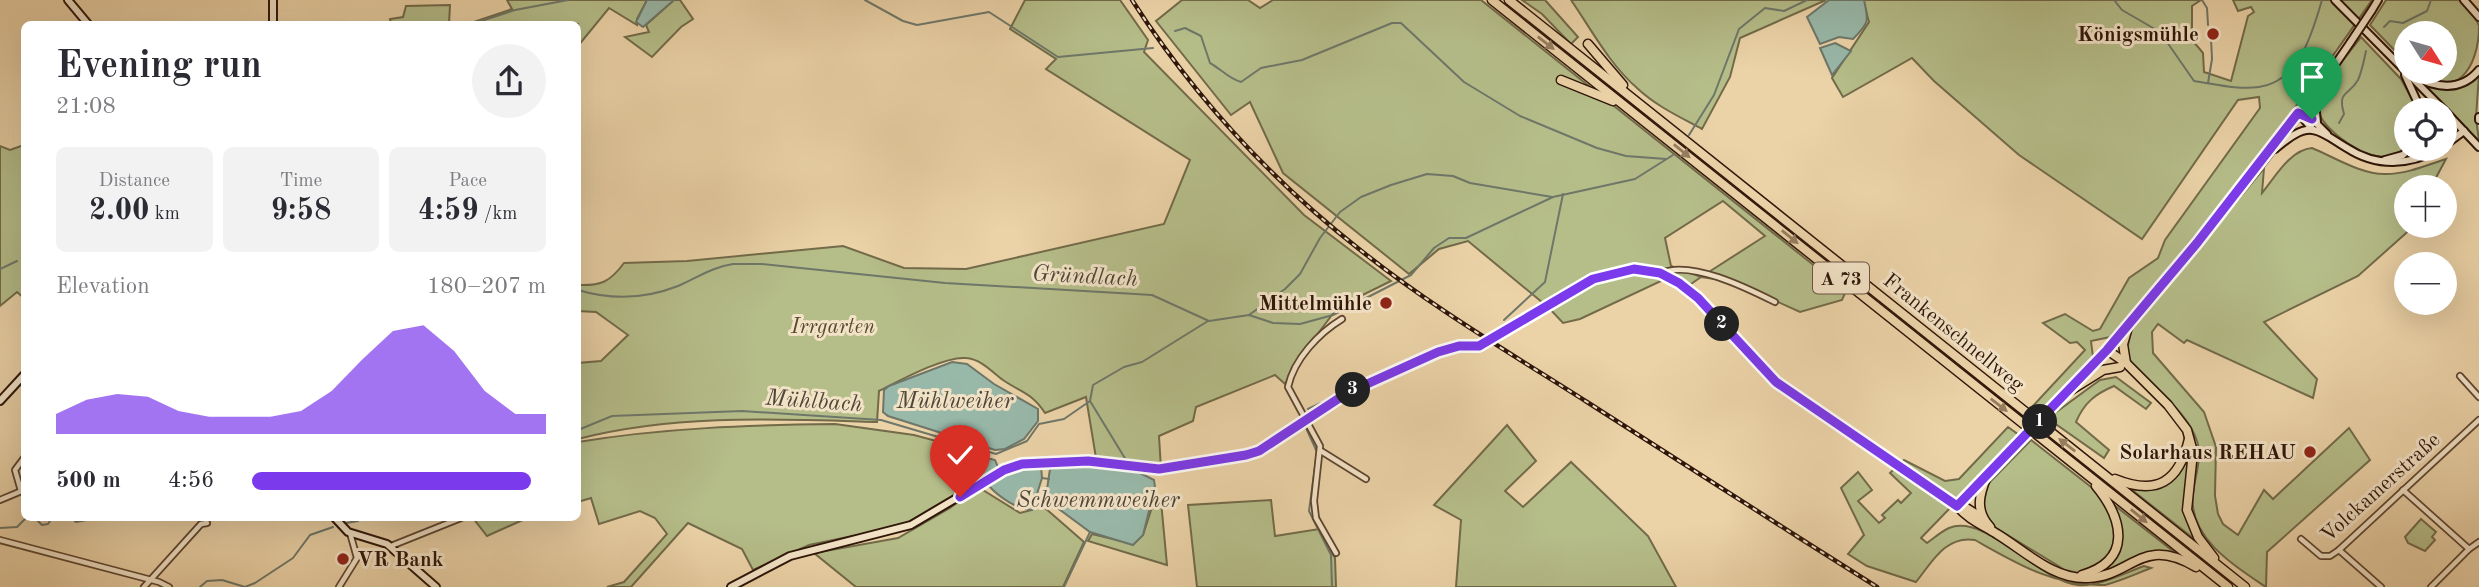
<!DOCTYPE html>
<html lang="en">
<head>
<meta charset="utf-8">
<style>
  body { margin:0; font-family:"Old Standard TT",serif; background:#f2f2f3; color:#2b2b33; height:100vh; display:flex; flex-direction:column; font-size:26px; white-space:nowrap }
  * { box-sizing:border-box; margin:0 }
  p { font-size:23px; color:#7c7c81 }
  .icon { flex:none; width:38px; height:38px; fill:none; stroke:currentColor; stroke-width:2; stroke-linecap:round; stroke-linejoin:round }
  .map { position:relative; flex:1; overflow:hidden }
  .panel { position:absolute; left:21px; top:21px; width:560px; height:500px; display:flex; flex-direction:column; background:#fff; border-radius:10px; box-shadow:0 7px 28px #0002 }
  .panel>* { flex:none }
  .needle { width:46px; rotate:127deg }
  .controls { position:absolute; left:2394px; top:21px; display:grid; gap:14px }
  .controls a { display:grid; place-items:center; width:63px; height:63px; border-radius:50%; background:#fff; box-shadow:0 7px 28px #0002; font-size:35px }
  .pin { position:absolute; display:grid; place-items:center; width:60px; height:60px; color:#fff; margin:-72px -30px; border-radius:50% 50% 50% 0; rotate:-45deg; box-shadow:0 0 7px #0007 }
  .pin .icon { rotate:45deg }
  .km { position:absolute; width:35px; height:35px; margin:-18px; border-radius:50%; background:#222; color:#fff; font-size:19px; line-height:35px; text-align:center }
  .round { display:grid; place-items:center; flex:none; width:74px; height:74px; border-radius:37px; background:#f2f2f3 }
  .headline { display:flex; align-items:center; justify-content:space-between; height:119px; padding:0 35px }
  h1 { font-size:38px; font-weight:700; line-height:52px }
  .figures { display:grid; grid-template-columns:repeat(3,1fr); gap:10px; height:119px; padding:7px 35px }
  .figures div { display:grid; align-content:center; border-radius:10px; background:#f2f2f3; text-align:center }
  .figures b { font-size:30px; font-weight:700 }
  .figures small { font-size:19px; font-weight:400 }
  .figures p { font-size:19px }
  .chart { height:196px; padding:14px 35px }
  .chart p { display:flex; justify-content:space-between }
  .chart svg { width:100%; height:126px; margin-top:7px; fill:#7c3aed; opacity:.7 }
  ul { padding:0 35px; list-style:none; font-size:23px }
  li { display:grid; grid-template-columns:112px 84px 1fr; align-items:center; height:52px }
  li i { height:18px; border-radius:9px; background:#7c3aed }
  .map>svg:first-child { display:block }
  .green { fill:#b5bd89; stroke:#726a49; stroke-width:2; fill-rule:evenodd }
  .water { fill:#98b8a9; stroke:#6e7769; stroke-width:2 }
  .lines { fill:none; stroke-linecap:round; stroke-linejoin:round }
  .stream { stroke:#6e7769; stroke-width:2 }
  .street-casing { stroke:#5e4530; stroke-width:8 }
  .secondary-casing { stroke:#2f1609; stroke-width:10 }
  .highway-casing { stroke:#2f1609; stroke-width:11 }
  .street { stroke:#f2e2c6; stroke-width:4.5 }
  .secondary { stroke:#f2e2c6; stroke-width:6 }
  .highway { stroke:#ebd2a7; stroke-width:8 }
  .rail-casing { stroke:#2f1609; stroke-width:4.5 }
  .rail { stroke:#f2e2c6; stroke-width:2; stroke-dasharray:5; stroke-linecap:butt }
  .secondary-bridge-casing { stroke:#2f1609; stroke-width:10; stroke-linecap:butt }
  .secondary-bridge { stroke:#f2e2c6; stroke-width:6 }
  .oneway { fill:#967d60 }
  .route-casing { stroke:#fff; stroke-width:14 }
  .route { stroke:#7c3aed; stroke-width:9 }
  .poi-dot { fill:#8f2418; stroke:#f2e2c6; stroke-width:2.5 }
  .labels { text-anchor:middle; stroke-width:6; stroke-linejoin:round; paint-order:stroke }
  .shield { fill:#f2e2c6; stroke:#6a5342; stroke-width:2 }
  .shield-label { font-size:19px; font-weight:bold; fill:#2f1609 }
  .poi-label { font-size:21px; font-weight:bold; fill:#2f1609; stroke:#f2e2c6; text-anchor:end }
  .park-label { font-size:21px; font-style:italic; fill:#57482f; stroke:#f2e2c6 }
  .street-label { font-size:21px; fill:#2f1609; stroke:#f2e2c6 }
  .water-label { font-size:23px; font-style:italic; fill:#4e4739; stroke:#f2e2c6 }
</style>
</head>
<body>
<div class="map">
<svg width="2479" height="587" viewBox="0 0 2479 587">
  <rect width="100%" height="100%" fill="#ebd2a7"/>
  <filter id="stains"><feTurbulence type="fractalNoise" baseFrequency=".00286" numOctaves="4"/><feColorMatrix values="0 0 0 0 .2 0 0 0 0 .09 0 0 0 0 .02 0 0 0 .5 -.17"/></filter>
  <radialGradient id="worn" r=".72"><stop offset=".6" stop-color="#630" stop-opacity="0"/><stop offset="1" stop-color="#630" stop-opacity=".3"/></radialGradient>
  <g class="green">
    <path d="M507,0H647L637,19V25L609,8L578,46V24H468L512,9Z"/>
    <path d="M674,0H680L693,19L681,27L652,57L625,37L649,32L646,25Z"/>
    <path d="M1025,0H1120L1148,40L1144,52L1304,215L1391,281L1338,307L1298,360L1285,384L1275,375L1196,407L1193,421L1159,436L1161,469L1096,458L1086,397L1045,413C1032,393 1022,393 1003,380C992,372 981,359 966,358C944,356 899,381 879,391L877,422C777,419 675,414 578,439V363L601,361L628,335L596,312L578,311V285C601,286 610,282 624,263L687,261L843,246L904,268L966,269L1164,224L1190,160L1046,69L1056,59L1010,29Z"/>
    <path d="M1182,0H1248L1260,8L1273,0H1481L1846,291L1842,300L1800,312L1734,282L1701,277L1691,284L1665,279L1580,319L1563,323L1549,308L1468,241L1439,249L1409,274L1283,173L1250,102L1231,115L1156,21ZM1723,201L1765,236L1701,277L1671,266L1665,238Z"/>
    <path d="M1522,0H1545L1578,37L1571,44L1542,14Z"/>
    <path d="M1571,0H1826L1740,38L1730,77L1702,129C1680,117 1656,106 1637,88C1610,65 1591,29 1571,0Z"/>
    <path d="M1863,0H2201L2192,6V40L2203,53L2204,72L2231,81L2248,16L2254,12L2251,7L2238,11L2233,0H2372C2293,115 2203,230 2110,337L2091,341L2093,357L2039,414L2031,408L2085,350L2077,342L2070,343L2043,323L2065,314L2093,331L2100,329L2129,278L2158,258L2165,240L2260,108L2259,97L2238,100L2142,239L2019,155L1934,81L1912,58L1843,97L1832,78L1869,22Z"/>
    <path d="M2386,0H2459C2466,7 2476,16 2479,26C2479,69 2454,103 2417,72H2445V33H2406V62L2370,25Z"/>
    <path d="M450,5L449,24H391L390,19L403,17L406,6Z"/>
    <path d="M2361,37L2401,79L2418,110H2406V148C2397,154 2387,158 2376,156C2358,154 2316,125 2318,105C2319,84 2350,53 2361,37Z"/>
    <path d="M2479,74L2476,118L2479,141L2425,86C2446,92 2464,91 2479,74Z"/>
    <path d="M24,145V298L17,292L0,306V146L10,150Z"/>
    <path d="M2312,148C2334,157 2362,175 2386,174C2407,174 2427,165 2446,159L2431,187H2406V226H2414L2358,276L2264,322L2317,379L2313,398L2187,340L2184,343L2158,324L2152,332L2153,353L2204,412L2216,447L2215,496L2218,514L2223,524L2238,535L2264,490L2273,499L2349,428L2370,460L2267,552L2266,587C2236,567 2188,538 2193,495C2194,479 2203,457 2197,441C2185,405 2145,386 2126,355L2131,331L2264,168L2262,193C2276,176 2290,150 2312,148Z"/>
    <path d="M2116,377L2151,403L2146,409L2114,386C2095,394 2084,403 2076,422L2109,450L2104,458L2050,420L2055,413L2100,380Z"/>
    <path d="M835,424L914,435L955,446L949,456L956,478L966,491L901,526L809,545L753,570L742,549L688,523L631,587H607L624,582L667,534L655,518L640,511L599,524L591,498L578,502V442C663,428 749,425 835,424Z"/>
    <path d="M1507,425L1536,461L1505,491L1523,507L1571,462L1648,536L1676,587H1456L1461,520L1434,505Z"/>
    <path d="M2008,427L2019,435L2015,441L1921,538L1927,543C1934,538 1942,531 1949,528C1986,513 2037,580 2078,585C2099,587 2124,573 2144,566L2151,568C2136,574 2121,581 2105,585C2055,587 2016,563 1975,540C1946,535 1932,562 1916,582L1867,566L1848,554L1864,535L1841,488L1858,472L1872,490L1858,501L1879,523L1885,518L1882,515L1898,500L1901,503L1911,493L1890,473L1904,460L1945,481L1959,479Z"/>
    <path d="M2031,440L2178,555L2171,554L2117,567L2093,576L2065,570L1996,528L1984,512L1982,496L1985,487Z"/>
    <path d="M2189,450L2185,511L2198,542L2132,490C2161,486 2181,486 2189,450Z"/>
    <path d="M978,487L1020,513L1032,510L1037,501L1084,542L1063,587H856L814,553L898,538L950,508Z"/>
    <path d="M1271,500L1275,536L1319,529L1335,558L1336,587H1197L1188,505Z"/>
    <path d="M1154,501H1161L1167,565L1088,541L1092,534L1133,544L1143,535Z"/>
    <path d="M473,518H527L487,536Z"/>
    <path d="M2421,519L2436,532L2432,537L2435,540L2425,551L2408,543L2405,537Z"/>
  </g>
  <g class="water">
    <path d="M647,0H674L643,27L636,22Z"/>
    <path d="M1829,0H1864C1869,22 1869,23 1853,39L1839,37L1820,44L1807,17Z"/>
    <path d="M1835,43L1851,51L1832,75L1820,48Z"/>
    <path d="M952,362L967,364L994,384L1038,409V421L1024,439L1005,449L995,450L888,416L883,412L884,390L889,386Z"/>
    <path d="M960,451L995,460L998,467L965,488C956,478 951,470 952,456Z"/>
    <path d="M1036,465L1041,466L1042,478L1032,510C1018,510 999,497 989,486V483L1015,468Z"/>
    <path d="M1072,466L1132,469L1154,480L1155,487L1143,535L1133,545L1090,532L1048,501L1046,496L1050,469Z"/>
  </g>
  <g class="lines">
    <g class="stream">
      <path d="M865,0L903,21L917,25L989,12L1058,57L1153,48"/>
      <path d="M2114,0L2122,10L2160,32L2194,81C2215,84 2238,90 2259,87C2299,82 2312,34 2322,0"/>
      <path d="M2202,0L2207,8L2208,25"/>
      <path d="M472,24L515,10L568,0"/>
      <path d="M2384,27L2390,21L2403,23L2427,11L2431,0"/>
      <path d="M1175,31L1185,28L1201,36L1210,63C1221,69 1229,79 1241,82L1261,68L1302,60L1392,23H1401L1464,82L1520,116L1597,148L1626,156L1666,159"/>
      <path d="M2208,83L2212,59L2211,39"/>
      <path d="M2339,123L2344,114C2337,90 2349,96 2358,80C2362,71 2364,60 2366,51"/>
      <path d="M1689,135L1714,95L1739,29L1765,8L1784,11L1807,0"/>
      <path d="M0,269L17,261"/>
      <path d="M578,290C611,300 645,299 678,286C697,278 712,267 733,264C742,264 752,264 761,264L945,283L1152,295L1209,321L1249,315L1273,323L1300,324L1333,315L1411,275L1434,248L1449,238H1466L1553,197L1635,179L1673,155"/>
      <path d="M1249,315L1285,289L1300,274L1320,238L1340,212L1361,197L1391,185L1427,174L1453,176L1470,183L1552,197"/>
      <path d="M1504,320L1545,282L1563,194"/>
      <path d="M1467,343L1479,341"/>
      <path d="M1354,386L1434,348L1455,344"/>
      <path d="M1090,401L1126,460"/>
      <path d="M1325,401L1343,392"/>
      <path d="M1308,409L1321,403"/>
      <path d="M1306,428L1317,452L1309,511L1331,555L1332,587"/>
      <path d="M578,430L612,416L742,411L881,420L996,454L1027,441L1039,424L1064,419L1090,401L1093,385L1124,367L1142,362L1208,321"/>
      <path d="M1042,478L1049,479"/>
      <path d="M35,518L42,525L48,524L52,518"/>
      <path d="M71,518L76,522L97,518"/>
      <path d="M346,523L358,521L360,518"/>
      <path d="M0,528L17,527L26,518"/>
      <path d="M200,587L207,581L222,580L245,587L255,583L293,558L310,535L333,527"/>
      <path d="M1064,587L1090,532"/>
    </g>
    <defs>
      <g id="street">
        <path d="M1661,273C1691,260 1747,288 1775,302"/>
        <path d="M2460,376L2479,397"/>
        <path d="M1321,451L1366,479"/>
        <path d="M2403,490L2469,549"/>
        <path d="M21,491L15,470L24,458"/>
        <path d="M0,500L24,490"/>
        <path d="M2301,539L2321,556H2330L2339,550L2479,420"/>
        <path d="M0,540L159,582L169,587"/>
        <path d="M391,546L461,518"/>
        <path d="M2339,550L2381,587"/>
        <path d="M1336,553L1316,518L1314,501L1320,446L1288,387C1294,359 1319,333 1342,319"/>
        <path d="M144,587L201,524L207,523"/>
        <path d="M339,587L357,558L350,533"/>
        <path d="M2431,587L2469,549L2479,542"/>
      </g>
      <g id="secondary">
        <path d="M68,0L88,24"/>
        <path d="M273,0V24"/>
        <path d="M2335,0L2444,110"/>
        <path d="M2464,0L2479,17"/>
        <path d="M2372,10L2378,0"/>
        <path d="M2405,75L2421,110"/>
        <path d="M2413,76C2436,88 2461,92 2479,70"/>
        <path d="M2314,94L2317,122"/>
        <path d="M2445,111L2479,147"/>
        <path d="M2299,113L2312,119L2327,134"/>
        <path d="M2299,113L2313,130"/>
        <path d="M2479,117V120"/>
        <path d="M2445,145L2464,131"/>
        <path d="M2275,149C2285,141 2299,128 2313,130C2325,132 2336,142 2347,148C2376,167 2409,166 2439,149"/>
        <path d="M2385,160L2403,155L2409,149"/>
        <path d="M0,401L24,375"/>
        <path d="M2051,410C2095,364 2136,315 2178,266C2238,195 2298,120 2350,43"/>
        <path d="M335,518L348,532L387,544L436,587"/>
        <path d="M731,587L790,556L911,525L1004,470L1022,464L1088,461L1159,469L1246,455L1259,451L1347,393L1438,352L1459,346H1479L1593,279L1634,269L1660,273L1679,283L1698,298L1776,382L1957,506L2019,444"/>
      </g>
      <g id="highway">
        <path d="M1492,0L2228,587"/>
        <path d="M1509,0L2245,587"/>
        <path d="M1588,44L1623,85"/>
        <path d="M1561,80L1613,101"/>
        <path d="M2107,350L2126,363L2168,405L2187,430L2193,452L2187,510L2198,537L2214,558"/>
        <path d="M2126,363L2123,344L2129,324"/>
        <path d="M2071,390L2103,370L2120,367"/>
        <path d="M1987,476C1979,495 1975,511 1990,527"/>
        <path d="M2115,479C2157,496 2179,482 2189,439"/>
        <path d="M1960,504L1982,518"/>
        <path d="M1957,506C1969,520 1983,525 1997,534C2025,551 2054,580 2088,578C2133,576 2141,535 2196,567"/>
        <path d="M2082,575C2133,560 2123,519 2096,486"/>
      </g>
    </defs>
    <use href="#street" class="street-casing"/>
    <use href="#secondary" class="secondary-casing"/>
    <use href="#highway" class="highway-casing"/>
    <use href="#street" class="street"/>
    <use href="#secondary" class="secondary"/>
    <use href="#highway" class="highway"/>
    <defs>
      <path id="rail" d="M1132,0C1193,95 1270,179 1359,249C1430,306 1510,353 1587,402C1684,464 1780,526 1877,587"/>
    </defs>
    <use href="#rail" class="rail-casing"/>
    <use href="#rail" class="rail"/>
    <defs>
      <g id="secondary-bridge">
        <path d="M2350,43L2372,10"/>
        <path d="M2019,444L2051,410"/>
      </g>
    </defs>
    <use href="#secondary-bridge" class="secondary-bridge-casing"/>
    <use href="#secondary-bridge" class="secondary-bridge"/>
  </g>
  <defs><path id="oneway-solid" d="M-6-.8H1V-3.2L6.5 0L1 3.2V.8H-6Z" transform="scale(1.75)"/></defs>
  <g class="oneway">
    <use href="#oneway-solid" transform="translate(1546 43) rotate(38)"/>
    <use href="#oneway-solid" transform="translate(1682 151) rotate(39)"/>
    <use href="#oneway-solid" transform="translate(1790 237) rotate(39)"/>
    <use href="#oneway-solid" transform="translate(1999 405) rotate(38)"/>
    <use href="#oneway-solid" transform="translate(2067 445) rotate(-142)"/>
    <use href="#oneway-solid" transform="translate(2139 516) rotate(39)"/>
  </g>
  <g class="lines">
    <defs>
      <path id="route" d="M960,497L1004,470L1022,464L1088,461L1159,469L1246,455L1259,451L1347,393L1438,352L1459,346H1479L1593,279L1634,269L1660,273L1679,283L1698,298L1776,382L1957,506L2107,350L2197,243L2298,113L2312,119"/>
    </defs>
    <use href="#route" class="route-casing"/>
    <use href="#route" class="route"/>
  </g>
  <g class="poi-dot">
    <circle cx="2213" cy="34" r="7"/>
    <circle cx="1386" cy="303" r="7"/>
    <circle cx="2310" cy="452" r="7"/>
    <circle cx="343" cy="559" r="7"/>
  </g>
  <g class="labels">
    <rect class="shield" x="1813" y="262.5" width="56" height="31" rx="5"/>
    <g class="shield-label">
      <text x="1841" y="285">A 73</text>
    </g>
    <g class="poi-label">
      <text x="2199" y="41">Königsmühle</text>
      <text x="1372" y="310">Mittelmühle</text>
      <text x="2296" y="459">Solarhaus REHAU</text>
      <text x="357" y="566" text-anchor="start">VR Bank</text>
    </g>
    <g class="park-label">
      <text x="833" y="333">Irrgarten</text>
    </g>
    <g class="street-label">
      <text transform="translate(1954 332) rotate(39)" y="7">Frankenschnellweg</text>
      <text transform="translate(2380 487) rotate(-42)" y="7">Volckamerstraße</text>
    </g>
    <g class="water-label">
      <text transform="translate(1085 275) rotate(3)" y="8">Gründlach</text>
      <text transform="translate(814 400) rotate(4)" y="8">Mühlbach</text>
      <text x="955" y="408">Mühlweiher</text>
      <text x="1098" y="507">Schwemmweiher</text>
    </g>
  </g>
  <rect width="100%" height="100%" filter="url(#stains)"/>
  <rect width="100%" height="100%" fill="url(#worn)"/>
</svg>
<div class="controls">
<a><svg class="needle" viewBox="-14 -14 28 28"><path d="M0-13l5 13h-10z" fill="#e53935"/><path d="M0 13l5-13h-10z" fill="#7c7c81"/></svg></a>
<a><svg class="icon" aria-label="locate" viewBox="0 0 24 24"><circle cx="12" cy="12" r="6"/><path d="M12 2v4M12 18v4M2 12h4M18 12h4"/></svg></a>
<a>+</a>
<a>−</a>
</div>
<div class="pin" style="left:2312px;top:119px;background:#1e9e55"><svg class="icon" aria-label="arrive" viewBox="0 0 24 24"><path d="M6 21V4h12l-3 4 3 4H6"/></svg></div>
<div class="pin" style="left:960px;top:497px;background:#d93025"><svg class="icon" aria-label="check" viewBox="0 0 24 24"><path d="M5 12l5 5 9-10"/></svg></div>
<b class="km" style="left:2040px;top:422px">1</b>
<b class="km" style="left:1722px;top:324px">2</b>
<b class="km" style="left:1353px;top:390px">3</b>
<section class="panel">
<div class="headline"><div><h1>Evening run</h1><p>21:08</p></div><a class="round"><svg class="icon" aria-label="share" viewBox="0 0 24 24"><path d="M12 15V3M7 8l5-5 5 5M5 13v7h14v-7"/></svg></a></div>
<div class="figures">
<div><p>Distance</p><b>2.00<small> km</small></b></div>
<div><p>Time</p><b>9:58</b></div>
<div><p>Pace</p><b>4:59<small> /km</small></b></div>
</div>
<div class="chart"><p><span>Elevation</span>180–207 m</p>
<svg viewBox="0 0 160 44" preserveAspectRatio="none"><path d="M0 44V37L10 32L20 30L30 31L40 36L50 38L60 38L70 38L80 36L90 29L100 18L110 8L120 6L130 15L140 29L150 37L160 37V44z"/></svg>
</div>
<ul>
<li><b>500 m</b>4:56<i style="width:95%"></i></li>
</ul>
</section>
</div>
</body>
</html>
